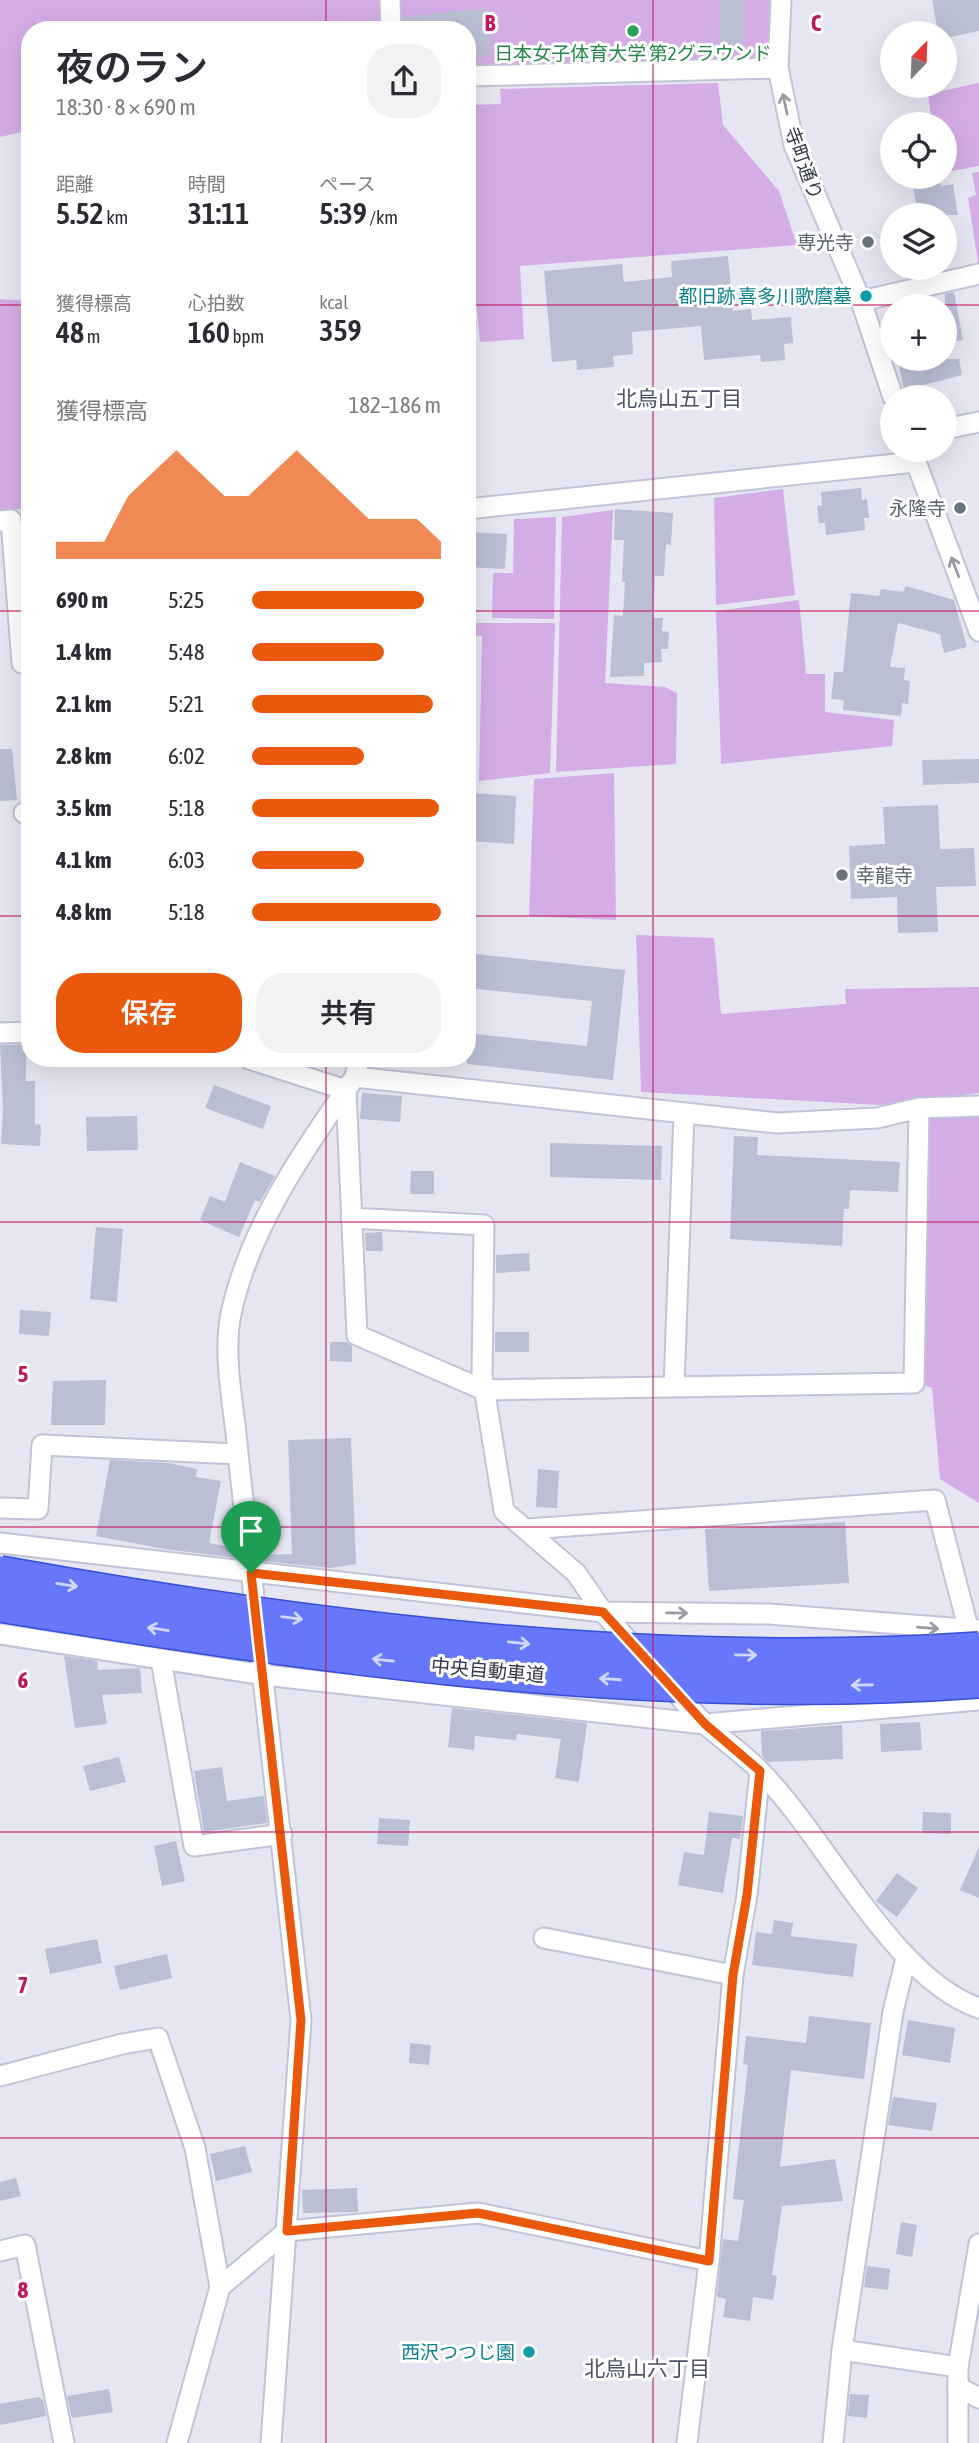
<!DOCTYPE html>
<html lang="ja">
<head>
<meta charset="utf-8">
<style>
  body { margin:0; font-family:"Asap Condensed","Noto Sans JP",sans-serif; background:#f2f2f3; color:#2b2b33; height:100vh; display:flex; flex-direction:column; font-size:26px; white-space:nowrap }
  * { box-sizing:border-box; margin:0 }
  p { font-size:23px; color:#7c7c81 }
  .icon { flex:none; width:38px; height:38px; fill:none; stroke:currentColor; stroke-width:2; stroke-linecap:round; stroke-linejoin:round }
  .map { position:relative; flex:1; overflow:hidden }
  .sheet { position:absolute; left:21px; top:21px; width:455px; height:1046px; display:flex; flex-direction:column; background:#fff; border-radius:28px; box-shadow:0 7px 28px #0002 }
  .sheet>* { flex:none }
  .needle { width:46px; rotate:23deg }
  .buttons { position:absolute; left:880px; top:21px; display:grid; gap:14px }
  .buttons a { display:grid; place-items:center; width:77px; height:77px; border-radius:50%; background:#fff; box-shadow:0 7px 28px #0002; font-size:35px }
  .pin { position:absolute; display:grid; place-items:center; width:60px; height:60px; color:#fff; margin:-72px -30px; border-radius:50% 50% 50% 0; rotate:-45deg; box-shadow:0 0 7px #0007 }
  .pin .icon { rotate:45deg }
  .round { display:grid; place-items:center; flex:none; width:74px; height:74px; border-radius:28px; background:#f2f2f3 }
  .summary { display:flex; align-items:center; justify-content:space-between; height:119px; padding:0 35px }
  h1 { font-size:38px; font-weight:600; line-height:52px }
  .stats { display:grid; grid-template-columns:repeat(3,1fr); gap:10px; height:119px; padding:7px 35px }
  .stats div { display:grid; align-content:center }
  .stats b { font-size:30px; font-weight:600 }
  .stats small { font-size:19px; font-weight:400 }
  .stats p { font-size:19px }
  .chart { height:196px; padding:14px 35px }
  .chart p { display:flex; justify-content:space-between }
  .chart svg { width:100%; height:126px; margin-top:7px; fill:#ea580c; opacity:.7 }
  .button { display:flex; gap:14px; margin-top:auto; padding:14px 35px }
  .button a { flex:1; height:80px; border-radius:28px; background:#ea580c; color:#fff; font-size:28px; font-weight:600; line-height:80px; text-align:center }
  .button a+a { background:#f2f2f3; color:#2b2b33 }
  ul { padding:0 35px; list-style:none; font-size:23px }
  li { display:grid; grid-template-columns:112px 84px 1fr; align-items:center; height:52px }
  li i { height:18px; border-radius:9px; background:#ea580c }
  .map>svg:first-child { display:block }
  .green { fill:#d4ade6 }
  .building { fill:#babfd4 }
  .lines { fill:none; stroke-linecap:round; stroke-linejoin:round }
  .minor-casing { stroke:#c1c4d8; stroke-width:23 }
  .minor { stroke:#fff; stroke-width:19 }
  .motorway-bridge-casing { stroke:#354edb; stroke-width:38; stroke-linecap:butt }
  .motorway-bridge { stroke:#6677fc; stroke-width:35 }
  .oneway { stroke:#9a9ba2 }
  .oneway2 { stroke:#d1d6fe }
  .route-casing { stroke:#fff; stroke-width:14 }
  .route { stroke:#ea580c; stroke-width:9 }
  .grid { fill:none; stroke:#c2185b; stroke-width:2; stroke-opacity:0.55 }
  .leisure-dot { fill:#2e9e5b; stroke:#fff; stroke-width:2.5 }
  .worship-dot { fill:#6b7280; stroke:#fff; stroke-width:2.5 }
  .culture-dot { fill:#0f9aa8; stroke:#fff; stroke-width:2.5 }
  .labels { text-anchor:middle; stroke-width:6; stroke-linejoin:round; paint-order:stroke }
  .leisure-label { font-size:19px; fill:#27864d; stroke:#fff }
  .street-label { font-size:19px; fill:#343744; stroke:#fff }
  .worship-label { font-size:19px; fill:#5b616d; stroke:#fff; text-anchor:end }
  .culture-label { font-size:19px; fill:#0d838f; stroke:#fff; text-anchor:end }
  .neighbourhood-label { font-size:21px; fill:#4c5167; stroke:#fff }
  .grid-label { font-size:23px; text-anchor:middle; font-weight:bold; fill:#c2185b; stroke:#fff; stroke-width:6; stroke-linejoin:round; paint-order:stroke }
</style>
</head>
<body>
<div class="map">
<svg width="979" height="2443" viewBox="0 0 979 2443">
  <rect width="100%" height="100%" fill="#e5e6f2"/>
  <g class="green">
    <path d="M0,0H382L386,30H30V130L0,137Z"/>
    <path d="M398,0H774L768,63L467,72V30H401Z"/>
    <path d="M718,83L723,125L779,191L797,245L520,266L524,339L480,342L475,289H467V105L501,104L500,89Z"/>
    <path d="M979,83V166L945,172V124H932L928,94Z"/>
    <path d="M979,172V268L968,198L976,195L972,173Z"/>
    <path d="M0,299L30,301V509L0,510Z"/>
    <path d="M783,489L795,595L716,605L714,498Z"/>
    <path d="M613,510L605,683L665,687L677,693L676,764L556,772L562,517Z"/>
    <path d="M556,517L554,619L492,618L493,573H513L514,519Z"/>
    <path d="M799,600L806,674H825V712L894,720L892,746L721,764L716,611Z"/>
    <path d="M467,623H555L550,773L479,781L482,636L467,635Z"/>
    <path d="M614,773L616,920L529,916L534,779Z"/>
    <path d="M636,935L714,938L721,1014L846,1004L845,989L979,987V1093L880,1105L641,1092Z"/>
    <path d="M979,1113V1503L940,1479L932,1388L923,1385L927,1114Z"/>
  </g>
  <g class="building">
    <path d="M720,0H744V47H719Z"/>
    <path d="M932,0H979V31L945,38V33H938Z"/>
    <path d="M485,8L491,55L467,59V30H403V17Z"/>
    <path d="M941,183V186L953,184L958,215H918L913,187Z"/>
    <path d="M728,256L733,311L751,309L752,320L791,317L793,343L784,344L785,360L761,362L760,355L704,360L701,326L632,332L633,354L613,356L614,367L577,370L576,360L552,362L544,271L622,264L624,282L672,277L671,261Z"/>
    <path d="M954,292L963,340L945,343V294Z"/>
    <path d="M930,359H959L962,375L904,390L899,366Z"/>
    <path d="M861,488L862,500L867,499L869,518H864L865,530L826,535L825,523H819L817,506L822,505L821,492Z"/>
    <path d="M615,509L673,513L671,545L666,544L664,576H655L653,618H663L662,631L669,632L668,649H661L662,662L644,663V676L610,677L614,615L623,616L625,582H622L624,540H614Z"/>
    <path d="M469,532L507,534L505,569L467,567Z"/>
    <path d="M906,586L954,600L967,647L944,653L940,634L898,623L890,667L905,668L904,680L910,681L908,704L902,703L901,716L843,710L844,700L831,699L834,672H843L851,593L879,596L881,589L903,592Z"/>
    <path d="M0,749H12L17,800L0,801Z"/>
    <path d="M979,759V783L923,785L922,760Z"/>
    <path d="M472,793L516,796L514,844L469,841Z"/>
    <path d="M938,805L940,849L974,848L976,886L936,887L938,932L898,933L897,897L851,899L849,846L885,844L883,807Z"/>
    <path d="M467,953L625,970L613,1080L467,1064V1033L587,1046L592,1001L467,988Z"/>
    <path d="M26,1044V1081H35V1124L41,1125L40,1146L1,1144L3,1110L0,1045Z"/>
    <path d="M214,1085L271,1106L263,1129L205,1108Z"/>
    <path d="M362,1093L402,1096L400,1122L360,1119Z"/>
    <path d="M137,1116L138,1150L87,1151L86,1117Z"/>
    <path d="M734,1136L758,1137L757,1155L900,1162L898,1192L850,1190L849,1209H844L842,1246L730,1239Z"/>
    <path d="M550,1143L662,1146L661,1180L550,1177Z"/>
    <path d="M240,1162L275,1176L260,1202L255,1200L239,1237L200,1220L210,1196L225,1202Z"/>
    <path d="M411,1171H434V1194H410Z"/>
    <path d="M96,1227L123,1229L117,1302L90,1299Z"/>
    <path d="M382,1232L383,1251H366L365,1233Z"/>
    <path d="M529,1253L530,1271L496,1273V1255Z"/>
    <path d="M20,1310L51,1312L49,1336L19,1334Z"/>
    <rect x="495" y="1332" width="34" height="20"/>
    <path d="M330,1342H347L352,1346V1362L330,1361Z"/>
    <path d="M106,1380L105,1425H51L53,1381Z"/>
    <path d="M351,1438L356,1564L330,1568L262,1561V1555L292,1554L288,1440Z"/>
    <path d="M110,1460L168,1463L197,1469L196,1477L221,1481L209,1543L236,1548L237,1558L164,1549L96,1536Z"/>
    <path d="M538,1469L559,1471L557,1508L536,1507Z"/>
    <path d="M845,1522L849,1583L709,1591L705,1529Z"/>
    <path d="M64,1656L97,1661L98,1670L140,1668L142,1693L102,1695L107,1724L75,1728Z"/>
    <path d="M452,1708L587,1723L579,1782L555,1778L561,1739L517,1734L516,1740L475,1736L474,1750L448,1747Z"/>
    <path d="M920,1722L922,1750L881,1752L880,1724Z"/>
    <path d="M842,1725L843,1759L768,1762L762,1756L761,1731Z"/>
    <path d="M119,1757L126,1782L90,1791L83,1766Z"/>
    <path d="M222,1767L227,1801L264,1796L267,1823L204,1832L194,1771Z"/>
    <path d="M709,1812L743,1816L740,1839L732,1838L723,1893L678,1885L684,1852L704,1855Z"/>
    <path d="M923,1812L951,1813V1834L922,1833Z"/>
    <path d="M379,1818L410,1820L408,1846L377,1844Z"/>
    <path d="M176,1841L185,1881L162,1886L154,1846Z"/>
    <path d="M979,1847V1898L960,1890Z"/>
    <path d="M897,1873L918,1888L897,1917L876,1901Z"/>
    <path d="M774,1920L793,1923L791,1936L857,1944L853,1977L752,1965L756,1932L772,1934Z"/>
    <path d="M97,1939L102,1963L50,1974L45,1949Z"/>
    <path d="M167,1954L172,1978L120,1990L114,1966Z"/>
    <path d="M809,2016L871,2023L864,2079L791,2070L780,2167L835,2159L843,2201L782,2206L772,2275L777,2276L773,2300L753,2297L750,2321L723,2317L726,2299L717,2297L723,2239L738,2241L744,2200L733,2199L748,2065L743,2064L746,2036L806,2043Z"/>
    <path d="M908,2020L955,2028L950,2063L902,2055Z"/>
    <path d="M410,2043L431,2045L429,2065L409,2063Z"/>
    <path d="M893,2097L937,2103L932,2131L888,2125Z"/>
    <path d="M245,2146L252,2172L216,2181L210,2154Z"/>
    <path d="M16,2178L21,2196L0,2201V2182Z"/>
    <path d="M357,2188L358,2212L303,2213L302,2190Z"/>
    <path d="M901,2222L917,2225L912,2257L896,2254Z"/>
    <path d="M867,2266L890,2269L888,2290L864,2287Z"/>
    <path d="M109,2389L113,2412L72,2418L67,2396Z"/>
    <path d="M850,2394L869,2395L867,2418L848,2416Z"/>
    <path d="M39,2397L43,2400L46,2416L0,2425V2404Z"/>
  </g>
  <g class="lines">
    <defs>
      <g id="minor">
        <path d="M390,0L391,30"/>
        <path d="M781,0L778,68L794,145L861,301L893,397"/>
        <path d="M467,76L778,68"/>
        <path d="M861,301L979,274"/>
        <path d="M945,429L979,422"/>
        <path d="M912,451L979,631"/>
        <path d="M467,509L915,462"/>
        <path d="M0,521L11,520L22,663H30"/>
        <path d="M24,813H30"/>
        <path d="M0,1033L30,1032"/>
        <path d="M249,1059L346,1090L357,1335L484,1390L914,1383L919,1108"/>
        <path d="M355,1077L777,1123L877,1118L919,1108L979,1106"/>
        <path d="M351,1218L484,1225L482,1375L504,1511L576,1573L603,1612L639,1653"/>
        <path d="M674,1386L684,1114"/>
        <path d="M0,1508L38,1509L42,1445L238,1454"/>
        <path d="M527,1529L935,1500L969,1631"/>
        <path d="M0,1543L603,1612L769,1614L979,1630"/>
        <path d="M0,1634L264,1675L705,1724L979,1700"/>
        <path d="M161,1660L194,1846L282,1834"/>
        <path d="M667,1682C680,1697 693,1713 707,1726C724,1741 744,1754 760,1771C825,1836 893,1979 979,2008"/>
        <path d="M544,1938L733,1975"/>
        <path d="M0,2076L122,2044L158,2038L195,2148L220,2287L177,2443"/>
        <path d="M0,2251L25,2245L64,2443"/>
        <path d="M220,2287L287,2231L478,2213L709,2261"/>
        <path d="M842,2350L958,2367"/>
        <path d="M958,2387L979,2398"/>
        <path d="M271,2443L301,2020L238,1454C235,1411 223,1362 230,1319C247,1230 304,1150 355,1077L359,1059"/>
        <path d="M687,2443L709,2261L733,1975L747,1895L760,1771"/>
        <path d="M833,2443L842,2350L893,2012L906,1958"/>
        <path d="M958,2443V2367L979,2244"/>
      </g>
    </defs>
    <use href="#minor" class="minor-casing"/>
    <use href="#minor" class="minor"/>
    <defs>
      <g id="motorway-bridge">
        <path d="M0,1574C317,1631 657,1672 979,1650"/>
        <path d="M0,1604C323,1657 651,1704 979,1680"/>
      </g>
    </defs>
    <use href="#motorway-bridge" class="motorway-bridge-casing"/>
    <use href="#motorway-bridge" class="motorway-bridge"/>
  </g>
  <defs><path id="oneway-shaft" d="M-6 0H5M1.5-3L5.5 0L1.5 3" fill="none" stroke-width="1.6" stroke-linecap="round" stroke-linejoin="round" transform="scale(1.75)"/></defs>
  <g class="oneway">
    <use href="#oneway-shaft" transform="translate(785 104) rotate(-102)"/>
    <use href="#oneway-shaft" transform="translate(955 567) rotate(-111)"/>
    <use href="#oneway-shaft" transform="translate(677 1613) rotate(1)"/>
    <use href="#oneway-shaft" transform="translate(928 1628) rotate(5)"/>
  </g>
  <g class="oneway2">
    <use href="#oneway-shaft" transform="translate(67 1585) rotate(9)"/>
    <use href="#oneway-shaft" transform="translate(292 1618) rotate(7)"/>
    <use href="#oneway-shaft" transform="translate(158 1629) rotate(-171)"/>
    <use href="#oneway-shaft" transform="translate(519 1643) rotate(6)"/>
    <use href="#oneway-shaft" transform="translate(746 1655) rotate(1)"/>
    <use href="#oneway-shaft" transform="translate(383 1660) rotate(-174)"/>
    <use href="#oneway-shaft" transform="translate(610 1679) rotate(-176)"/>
    <use href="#oneway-shaft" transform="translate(862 1685) rotate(179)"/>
  </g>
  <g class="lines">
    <defs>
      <path id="route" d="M251,1573L603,1612L705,1724L760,1771L747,1895L733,1975L709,2261L478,2213L287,2231L301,2020Z"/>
    </defs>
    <use href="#route" class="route-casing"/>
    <use href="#route" class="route"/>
  </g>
  <path class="grid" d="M326,0V30M653,0V2443M0,305H30M467,305H979M0,611H30M467,611H979M0,916H30M467,916H979M326,1059V2443M0,1222H979M0,1527H979M0,1832H979M0,2138H979"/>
  <circle class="leisure-dot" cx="633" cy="31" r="7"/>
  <g class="worship-dot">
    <circle cx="868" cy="242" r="7"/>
    <circle cx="960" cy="508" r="7"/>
    <circle cx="842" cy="875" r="7"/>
  </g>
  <g class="culture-dot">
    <circle cx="866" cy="296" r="7"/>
    <circle cx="529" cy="2352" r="7"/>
  </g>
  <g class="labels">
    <g class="leisure-label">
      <text x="633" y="60">日本女子体育大学 第2グラウンド</text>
    </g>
    <g class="street-label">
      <text transform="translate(804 163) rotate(70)" y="7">寺町通り</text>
      <text transform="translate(488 1670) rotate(5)" y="7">中央自動車道</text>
    </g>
    <g class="worship-label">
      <text x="854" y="249">専光寺</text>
      <text x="946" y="515">永隆寺</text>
      <text x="856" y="882" text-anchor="start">幸龍寺</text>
    </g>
    <g class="culture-label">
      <text x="852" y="303">都旧跡 喜多川歌麿墓</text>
      <text x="515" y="2359">西沢つつじ園</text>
    </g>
    <g class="neighbourhood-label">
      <text x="679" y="406">北烏山五丁目</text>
      <text x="647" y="2376">北烏山六丁目</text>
    </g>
  </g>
  <g class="grid-label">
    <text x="490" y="31">B</text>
    <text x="816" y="31">C</text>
    <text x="23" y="1382">5</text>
    <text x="23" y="1688">6</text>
    <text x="23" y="1993">7</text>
    <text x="23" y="2298">8</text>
  </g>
</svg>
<div class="buttons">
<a><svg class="needle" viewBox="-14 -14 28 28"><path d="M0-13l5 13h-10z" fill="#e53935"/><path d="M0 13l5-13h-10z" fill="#7c7c81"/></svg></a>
<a><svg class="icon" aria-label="locate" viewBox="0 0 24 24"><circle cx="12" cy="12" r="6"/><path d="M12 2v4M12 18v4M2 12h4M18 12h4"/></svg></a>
<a><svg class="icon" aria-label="layers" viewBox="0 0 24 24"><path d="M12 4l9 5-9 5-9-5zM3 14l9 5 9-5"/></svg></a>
<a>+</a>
<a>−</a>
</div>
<div class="pin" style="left:251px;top:1573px;background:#1e9e55"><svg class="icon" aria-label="arrive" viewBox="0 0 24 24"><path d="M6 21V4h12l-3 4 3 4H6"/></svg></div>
<section class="sheet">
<div class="summary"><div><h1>夜のラン</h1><p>18:30 · 8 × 690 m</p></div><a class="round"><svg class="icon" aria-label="share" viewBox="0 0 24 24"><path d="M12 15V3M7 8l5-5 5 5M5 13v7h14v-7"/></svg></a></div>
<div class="stats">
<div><p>距離</p><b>5.52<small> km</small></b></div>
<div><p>時間</p><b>31:11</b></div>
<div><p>ペース</p><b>5:39<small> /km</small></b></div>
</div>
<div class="stats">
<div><p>獲得標高</p><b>48<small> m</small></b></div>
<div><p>心拍数</p><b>160<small> bpm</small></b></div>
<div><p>kcal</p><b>359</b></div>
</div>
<div class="chart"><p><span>獲得標高</span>182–186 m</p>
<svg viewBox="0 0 160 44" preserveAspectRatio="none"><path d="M0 44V38L10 38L20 38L30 22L40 14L50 6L60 14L70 22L80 22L90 14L100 6L110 14L120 22L130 30L140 30L150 30L160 38V44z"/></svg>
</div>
<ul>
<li><b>690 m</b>5:25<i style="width:91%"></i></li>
<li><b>1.4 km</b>5:48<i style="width:70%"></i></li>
<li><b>2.1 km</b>5:21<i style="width:96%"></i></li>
<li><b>2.8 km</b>6:02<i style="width:59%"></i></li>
<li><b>3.5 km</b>5:18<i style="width:99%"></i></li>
<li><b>4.1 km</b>6:03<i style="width:59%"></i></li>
<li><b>4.8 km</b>5:18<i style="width:100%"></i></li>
</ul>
<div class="button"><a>保存</a><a>共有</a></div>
</section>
</div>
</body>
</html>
